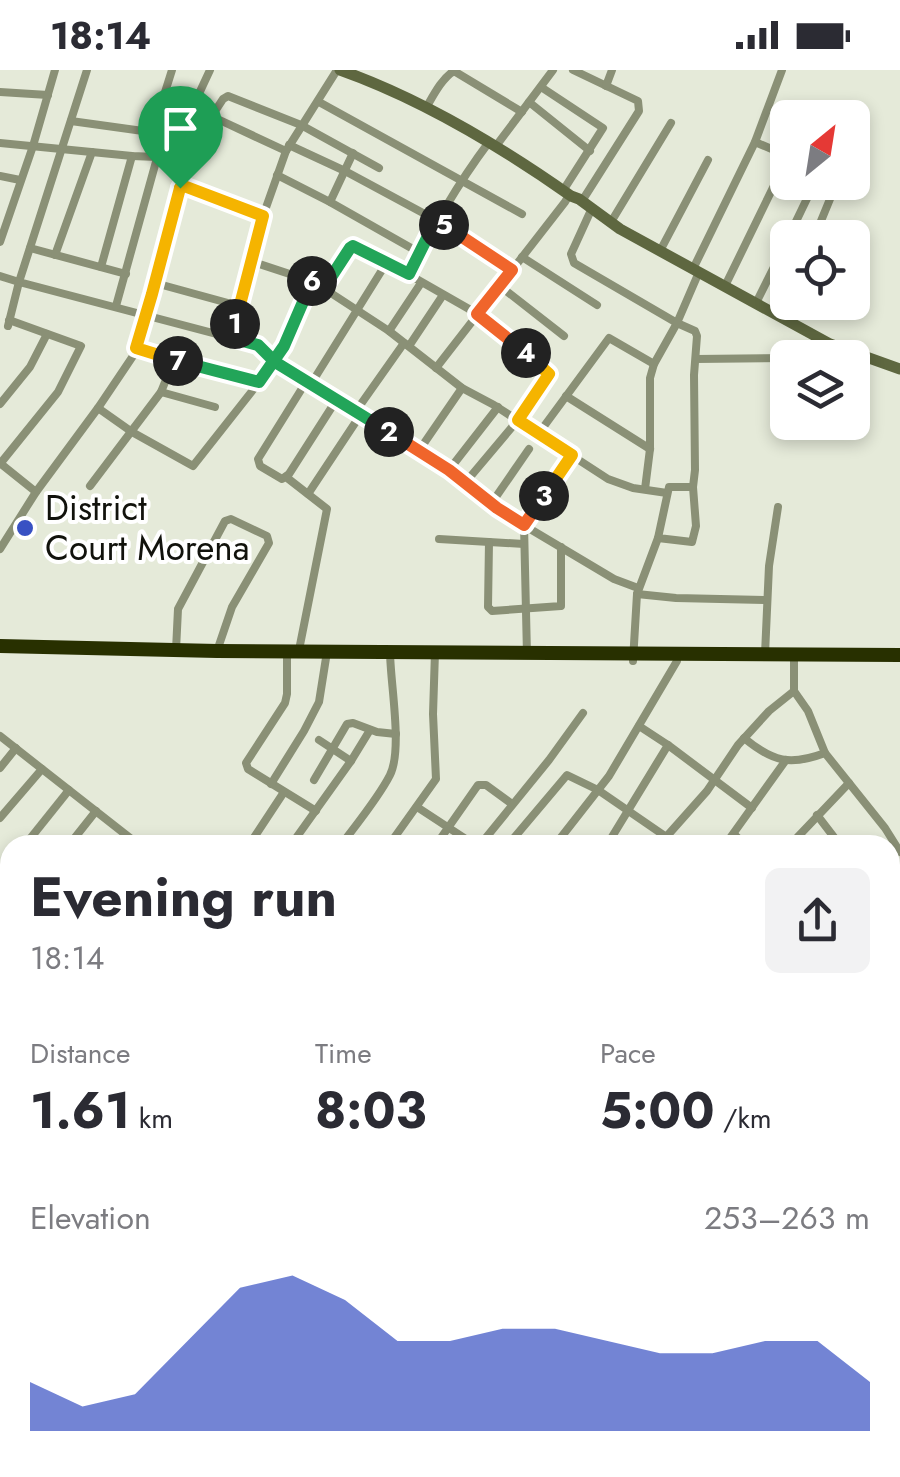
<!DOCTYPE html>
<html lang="en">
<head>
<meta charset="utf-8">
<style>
  body { margin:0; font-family:Jost,sans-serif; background:#f2f2f3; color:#2b2b33; height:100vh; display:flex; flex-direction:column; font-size:38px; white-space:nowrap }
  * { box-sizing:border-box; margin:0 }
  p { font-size:32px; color:#7c7c81 }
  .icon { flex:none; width:55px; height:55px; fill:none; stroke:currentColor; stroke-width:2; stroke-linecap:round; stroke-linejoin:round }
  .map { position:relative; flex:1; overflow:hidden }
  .panel { position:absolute; left:0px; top:765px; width:900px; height:642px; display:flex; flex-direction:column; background:#fff; border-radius:30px 30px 0 0; box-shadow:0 5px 15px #0003 }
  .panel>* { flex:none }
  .needle { width:65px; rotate:30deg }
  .tools { position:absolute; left:770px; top:30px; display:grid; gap:20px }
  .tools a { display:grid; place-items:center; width:100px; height:100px; border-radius:15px; background:#fff; box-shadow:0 5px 15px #0003; font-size:50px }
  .pin { position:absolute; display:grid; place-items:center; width:85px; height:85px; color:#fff; margin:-102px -42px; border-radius:50% 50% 50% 0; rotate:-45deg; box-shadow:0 0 10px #0007 }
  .pin .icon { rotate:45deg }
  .km { position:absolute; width:50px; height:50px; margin:-25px; border-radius:50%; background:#222; color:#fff; font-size:28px; line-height:50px; text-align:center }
  .round { display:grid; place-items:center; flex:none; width:105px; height:105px; border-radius:15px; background:#f2f2f3 }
  .headline { display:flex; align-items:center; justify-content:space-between; height:170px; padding:0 30px }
  h1 { font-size:55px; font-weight:700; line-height:75px }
  .stats { display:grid; grid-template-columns:repeat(3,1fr); gap:15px; height:170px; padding:10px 30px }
  .stats div { display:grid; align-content:center }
  .stats b { font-size:50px; font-weight:700 }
  .stats small { font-size:28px; font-weight:400 }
  .stats p { font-size:28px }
  .chart { height:280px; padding:20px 30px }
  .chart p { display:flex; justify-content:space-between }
  .chart svg { width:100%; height:180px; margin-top:10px; fill:#3851c3; opacity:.7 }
  .status { display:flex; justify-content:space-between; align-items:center; height:70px; padding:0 50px; background:#fff; direction:ltr }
  .status svg { height:28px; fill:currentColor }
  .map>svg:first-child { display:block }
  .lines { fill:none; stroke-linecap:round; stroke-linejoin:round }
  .street { stroke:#8a9076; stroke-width:8 }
  .secondary { stroke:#5e6740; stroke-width:11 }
  .highway { stroke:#283000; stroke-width:14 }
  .split-1-casing { stroke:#fff; stroke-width:20 }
  .split-2-casing { stroke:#fff; stroke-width:20 }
  .split-3-casing { stroke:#fff; stroke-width:20 }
  .split-4-casing { stroke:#fff; stroke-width:20 }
  .split-5-casing { stroke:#fff; stroke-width:20 }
  .split-6-casing { stroke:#fff; stroke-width:20 }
  .split-7-casing { stroke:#fff; stroke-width:20 }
  .split-8-casing { stroke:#fff; stroke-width:20 }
  .split-1 { stroke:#f5b400; stroke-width:12 }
  .split-2 { stroke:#22a559; stroke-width:12 }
  .split-3 { stroke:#f0652b; stroke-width:12 }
  .split-4 { stroke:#f5b400; stroke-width:12 }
  .split-5 { stroke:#f0652b; stroke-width:12 }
  .split-6 { stroke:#22a559; stroke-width:12 }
  .split-7 { stroke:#22a559; stroke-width:12 }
  .split-8 { stroke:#f5b400; stroke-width:12 }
  .poi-dot { fill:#3851c3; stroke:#fff; stroke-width:4 }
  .labels { text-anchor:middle; stroke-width:8; stroke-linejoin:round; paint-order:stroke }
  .poi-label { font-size:35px; fill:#11120c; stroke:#fff; text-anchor:start }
</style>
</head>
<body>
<div class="status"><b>18:14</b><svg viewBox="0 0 49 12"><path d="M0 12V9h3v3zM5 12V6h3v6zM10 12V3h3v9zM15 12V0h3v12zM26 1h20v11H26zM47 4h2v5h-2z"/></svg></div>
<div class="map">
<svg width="900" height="1407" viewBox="0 0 900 1407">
  <rect width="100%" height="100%" fill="#e5ead9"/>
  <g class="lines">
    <g class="street">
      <path d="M87,0L19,212L258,275L275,292L449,400L515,450L614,509L638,518"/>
      <path d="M573,0L638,31L639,41L582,131"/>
      <path d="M606,16L612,0"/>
      <path d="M541,17L603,58L566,116"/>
      <path d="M0,22L48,25"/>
      <path d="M319,32L522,144"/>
      <path d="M529,32L590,81"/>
      <path d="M160,38L172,0"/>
      <path d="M426,38C433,26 442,8 454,1L522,42"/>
      <path d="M211,46L286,81"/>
      <path d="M71,51L179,66"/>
      <path d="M755,72L788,86"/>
      <path d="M0,73L132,86L182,88L187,84L223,29L228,26L301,55L379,98"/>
      <path d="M289,75L345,101L436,150L512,200"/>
      <path d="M496,76L553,0"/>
      <path d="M169,88L210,0"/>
      <path d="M277,105L330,132L420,183"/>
      <path d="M0,106L20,110"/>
      <path d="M330,132L353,83"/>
      <path d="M592,138L571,184L574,193L677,253L654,294L650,308V379L645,419"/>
      <path d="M611,152L671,53"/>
      <path d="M788,168L815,112"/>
      <path d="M814,168L837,112"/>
      <path d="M0,172L33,76L55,0"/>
      <path d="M30,178L126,204"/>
      <path d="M660,181L708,90"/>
      <path d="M55,185L92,82"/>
      <path d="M522,187L597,235"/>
      <path d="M250,191L314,212L389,261L462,318L494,335L608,409L633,418L667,423"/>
      <path d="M101,197L132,86"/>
      <path d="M693,199L755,72L782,0"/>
      <path d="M409,204C434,156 456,116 489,72"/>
      <path d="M0,206L19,212L8,256"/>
      <path d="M155,213L239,236"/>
      <path d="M500,216L564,266"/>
      <path d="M725,216L788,87"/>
      <path d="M324,218L350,178L355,176L385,191L469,239L547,300L548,307L518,350L465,413"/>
      <path d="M756,233L788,169"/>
      <path d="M116,236L157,88"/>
      <path d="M774,243L788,220"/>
      <path d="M389,261L421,213"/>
      <path d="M232,268L263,146L286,81L337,0"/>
      <path d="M409,276L443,225"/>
      <path d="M136,278L259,312"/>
      <path d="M806,288L835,287L850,282"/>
      <path d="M696,289L788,288"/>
      <path d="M436,298L565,132L569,125"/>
      <path d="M306,312L258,389L260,396L282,409L289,404L337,329"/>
      <path d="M311,314L387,192"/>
      <path d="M161,322L215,337"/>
      <path d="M566,326L650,379"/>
      <path d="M0,334L30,297L47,264"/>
      <path d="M98,338L132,362L193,396L275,292L284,276L311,210"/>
      <path d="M356,341L404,273"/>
      <path d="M539,363L609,268L654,294"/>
      <path d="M418,382L462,318"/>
      <path d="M0,393L36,422"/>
      <path d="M0,394L58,322L81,276L9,250"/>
      <path d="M449,400L498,337"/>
      <path d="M286,407L327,439L299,580"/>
      <path d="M90,416L161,322L174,290"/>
      <path d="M669,417H693L696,456L692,472L658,468Z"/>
      <path d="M693,417L695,400L694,305L697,266L695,261L677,253L699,202"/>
      <path d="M308,424L361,344"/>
      <path d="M491,434L529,379"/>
      <path d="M439,469L524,474"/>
      <path d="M489,472L488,537L492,541L561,536V477"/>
      <path d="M0,479L36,422L98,338L133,286L153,224L180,118L184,116L263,146"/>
      <path d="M637,524L676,528L767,530"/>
      <path d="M176,580L178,539L225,451L231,449L267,466L269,473L232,537L217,581"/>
      <path d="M765,584L769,496L778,437"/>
      <path d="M527,585L524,455L572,385"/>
      <path d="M287,588V624L285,633L246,693L248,699L316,741"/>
      <path d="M633,591L637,524L658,468"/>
      <path d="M639,656L668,675L752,738"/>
      <path d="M0,666L139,775"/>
      <path d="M744,668C773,692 790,696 825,683L808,641L794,621"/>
      <path d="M319,670L351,691L370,660"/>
      <path d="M825,683L885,758L900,782"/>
      <path d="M0,698L16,678"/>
      <path d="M314,710L347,654L353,653L377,662L396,664"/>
      <path d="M271,714L304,661L319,632L326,588"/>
      <path d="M417,737L475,775"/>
      <path d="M817,745L840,775"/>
      <path d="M0,748L42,699"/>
      <path d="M734,764L745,775"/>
      <path d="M25,775L69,720"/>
      <path d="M69,775L96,741"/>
      <path d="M249,775L284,722"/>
      <path d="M291,775L351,691"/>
      <path d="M341,775C356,755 379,727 390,705C403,679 390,612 390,581"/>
      <path d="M389,775L436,709L433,644L435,582"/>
      <path d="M436,775L478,715H486L512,734"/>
      <path d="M480,775L549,690L583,643"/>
      <path d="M508,775L567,705L598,720L678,775"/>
      <path d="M555,775L609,706L677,591V584"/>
      <path d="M607,775L668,675"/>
      <path d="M659,775L707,721L738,675L769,641L794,621V584"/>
      <path d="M725,775L786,690"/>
      <path d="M790,775L849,713"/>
      <path d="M0,807L10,794"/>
      <path d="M1,857L10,847"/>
      <path d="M890,865L900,851"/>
      <path d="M0,903L10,912"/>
      <path d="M0,986L10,974"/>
      <path d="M0,1065L10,1054"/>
      <path d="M890,1067L900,1050"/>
      <path d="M0,1091L10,1078"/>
      <path d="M891,1110L900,1094"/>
      <path d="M0,1138L7,1127"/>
      <path d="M890,1173L900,1157"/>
      <path d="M0,1202L10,1190"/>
      <path d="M0,1263L10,1253"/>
      <path d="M890,1273L900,1265"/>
      <path d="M0,1317L10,1305"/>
      <path d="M890,1361L900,1348"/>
      <path d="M890,1369L900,1376"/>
      <path d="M0,1371L10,1360"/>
      <path d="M890,1397L900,1404"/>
      <path d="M68,1398L77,1407"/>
      <path d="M271,1398L281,1407"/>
      <path d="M381,1398L390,1407"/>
      <path d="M832,1398L846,1407"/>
      <path d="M14,1407L24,1398"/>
      <path d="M114,1407L125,1398"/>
      <path d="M171,1407L180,1398"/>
      <path d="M217,1407L225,1398"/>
      <path d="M306,1407L314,1398"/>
      <path d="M352,1407L360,1398"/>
      <path d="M778,1407L785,1398"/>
      <path d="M788,1407L796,1398"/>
    </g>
    <path class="secondary" d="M340,0C422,29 500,76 571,126L579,129L620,159L830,274L900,299"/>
    <path class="highway" d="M0,576L217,581L900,585"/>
  </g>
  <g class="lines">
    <defs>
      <path id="split-1" d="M180,118L184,116L263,146L235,254"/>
      <path id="split-2" d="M235,254L232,268L258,275L275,292L389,362"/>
      <path id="split-3" d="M389,362L449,400L497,438L524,455L544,426"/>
      <path id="split-4" d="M526,283L549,304L518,350L572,385L544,426"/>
      <path id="split-5" d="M444,155L512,200L477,244L526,283"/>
      <path id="split-6" d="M312,211L324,218L350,178L353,176L409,204L436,150L444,155"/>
      <path id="split-7" d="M178,291L259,312L284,276L312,211"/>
      <path id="split-8" d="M178,291L136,278L152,224L180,118"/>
    </defs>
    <use href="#split-1" class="split-1-casing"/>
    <use href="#split-2" class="split-2-casing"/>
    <use href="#split-3" class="split-3-casing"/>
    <use href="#split-4" class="split-4-casing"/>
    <use href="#split-5" class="split-5-casing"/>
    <use href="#split-6" class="split-6-casing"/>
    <use href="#split-7" class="split-7-casing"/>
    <use href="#split-8" class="split-8-casing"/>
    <use href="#split-1" class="split-1"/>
    <use href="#split-2" class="split-2"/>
    <use href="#split-3" class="split-3"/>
    <use href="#split-4" class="split-4"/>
    <use href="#split-5" class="split-5"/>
    <use href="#split-6" class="split-6"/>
    <use href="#split-7" class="split-7"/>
    <use href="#split-8" class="split-8"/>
  </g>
  <circle class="poi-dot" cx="25" cy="458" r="10"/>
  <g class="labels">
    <g class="poi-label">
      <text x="45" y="450">District<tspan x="45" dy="40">Court Morena</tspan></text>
    </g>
  </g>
</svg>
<div class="tools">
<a><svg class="needle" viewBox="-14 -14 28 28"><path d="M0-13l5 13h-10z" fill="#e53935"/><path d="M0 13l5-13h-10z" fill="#7c7c81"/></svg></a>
<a><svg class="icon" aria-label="locate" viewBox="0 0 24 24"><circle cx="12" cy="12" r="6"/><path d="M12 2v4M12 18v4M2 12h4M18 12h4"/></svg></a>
<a><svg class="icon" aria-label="layers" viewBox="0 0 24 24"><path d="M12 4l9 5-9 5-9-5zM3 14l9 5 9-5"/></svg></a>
</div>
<div class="pin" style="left:180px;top:118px;background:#1e9e55"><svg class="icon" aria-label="arrive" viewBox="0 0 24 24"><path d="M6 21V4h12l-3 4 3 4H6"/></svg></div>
<b class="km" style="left:235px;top:254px">1</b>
<b class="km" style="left:389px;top:362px">2</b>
<b class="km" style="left:544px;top:426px">3</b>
<b class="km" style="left:526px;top:283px">4</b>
<b class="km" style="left:444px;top:155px">5</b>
<b class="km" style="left:312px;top:211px">6</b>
<b class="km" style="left:178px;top:291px">7</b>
<section class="panel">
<div class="headline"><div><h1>Evening run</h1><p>18:14</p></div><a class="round"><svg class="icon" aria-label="share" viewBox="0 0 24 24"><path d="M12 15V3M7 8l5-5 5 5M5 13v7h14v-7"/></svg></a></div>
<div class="stats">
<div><p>Distance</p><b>1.61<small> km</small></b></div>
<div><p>Time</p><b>8:03</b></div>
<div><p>Pace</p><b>5:00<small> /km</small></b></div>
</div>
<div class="chart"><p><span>Elevation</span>253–263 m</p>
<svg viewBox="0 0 160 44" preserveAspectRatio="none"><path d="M0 44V32L10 38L20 35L30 22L40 9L50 6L60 12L70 22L80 22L90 19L100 19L110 22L120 25L130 25L140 22L150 22L160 32V44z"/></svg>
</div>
</section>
</div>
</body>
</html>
